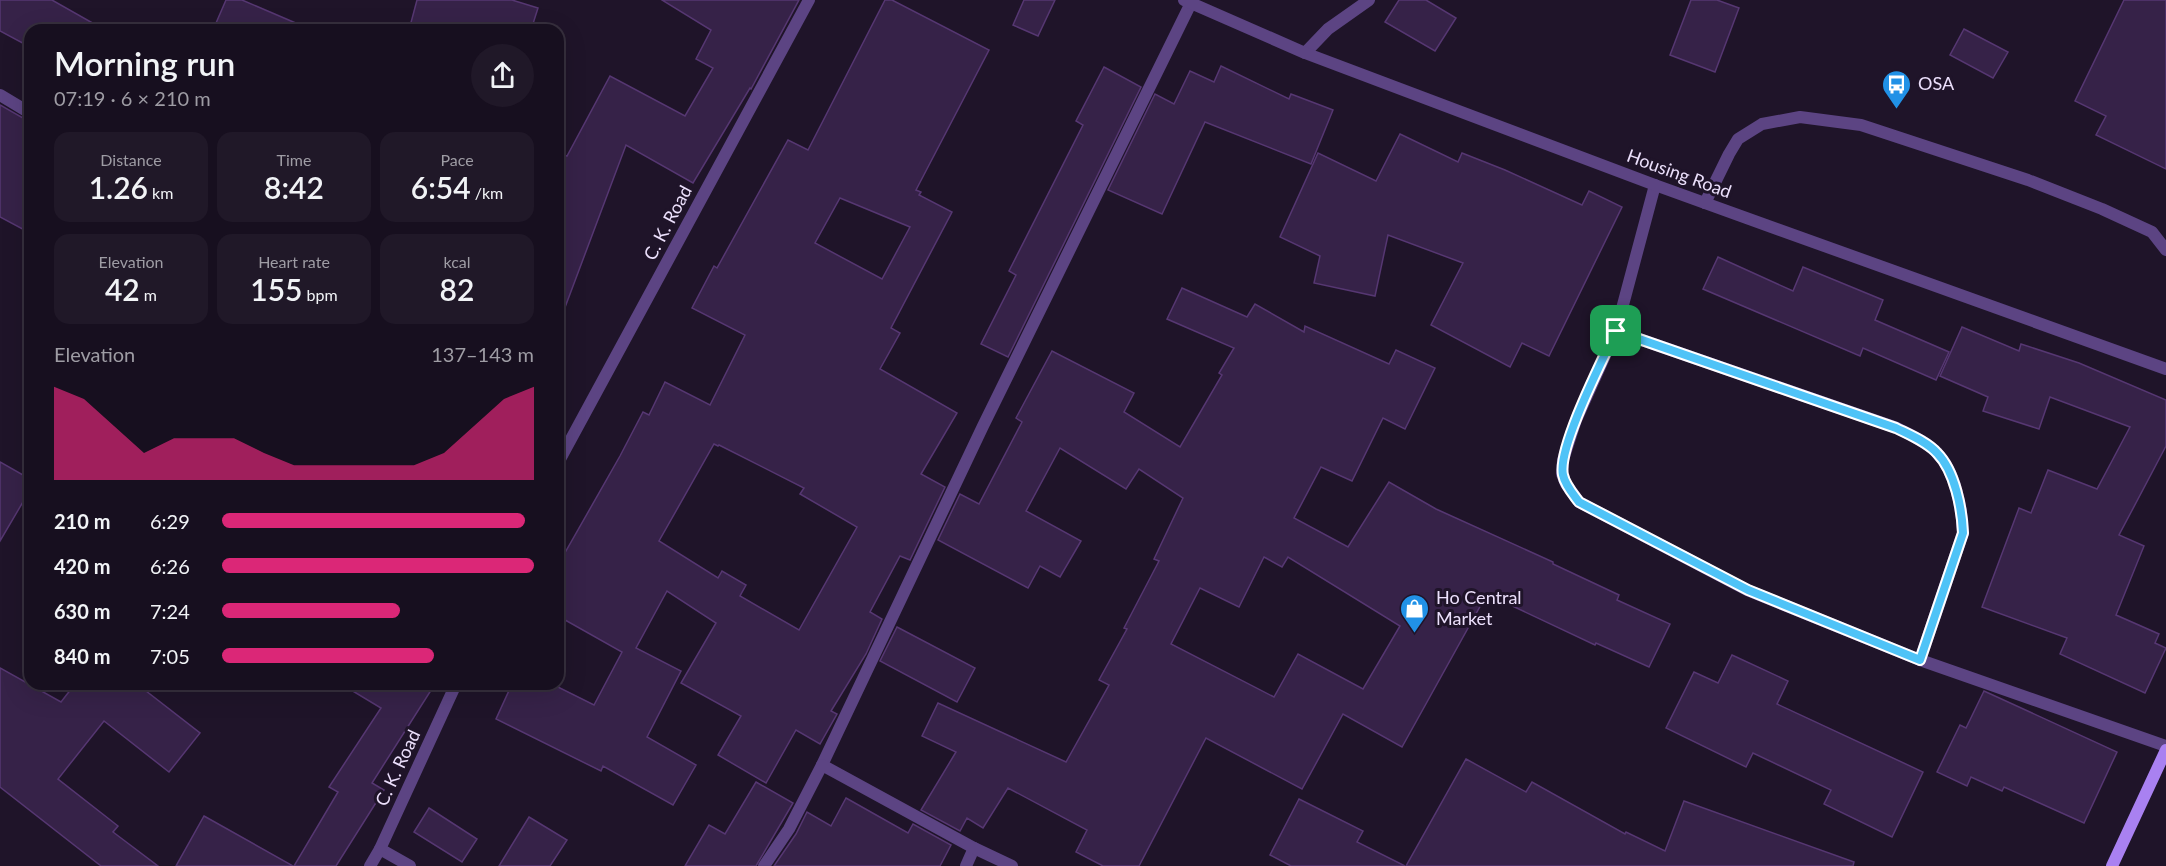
<!DOCTYPE html>
<html lang="en">
<head>
<meta charset="utf-8">
<style>
  body { margin:0; font-family:Lato,sans-serif; background:#201828; color:#f1f3f6; height:100vh; display:flex; flex-direction:column; font-size:22px; white-space:nowrap }
  * { box-sizing:border-box; margin:0 }
  p { font-size:20px; color:#9e9ca4 }
  .icon { flex:none; width:33px; height:33px; fill:none; stroke:currentColor; stroke-width:2; stroke-linecap:round; stroke-linejoin:round }
  .map { position:relative; flex:1; overflow:hidden }
  .sheet { position:absolute; left:24px; top:24px; width:540px; height:666px; display:flex; flex-direction:column; background:#170f1f; border-radius:18px; box-shadow:0 6px 24px #0002,0 0 0 2px #362f3d }
  .sheet>* { flex:none }
  .pin { position:absolute; display:grid; place-items:center; width:51px; height:51px; color:#fff; margin:-26px; border-radius:12px; box-shadow:0 3px 9px #0006 }
  .round { display:grid; place-items:center; flex:none; width:63px; height:63px; border-radius:32px; background:#201828 }
  .summary { display:flex; align-items:center; justify-content:space-between; height:102px; padding:0 30px }
  h1 { font-size:33px; font-weight:600; line-height:45px }
  .metrics { display:grid; grid-template-columns:repeat(3,1fr); gap:9px; height:102px; padding:6px 30px }
  .metrics div { display:grid; align-content:center; border-radius:15px; background:#201828; text-align:center }
  .metrics b { font-size:30px; font-weight:600 }
  .metrics small { font-size:16px; font-weight:400 }
  .metrics p { font-size:16px }
  .chart { height:168px; padding:12px 30px }
  .chart p { display:flex; justify-content:space-between }
  .chart svg { width:100%; height:108px; margin-top:6px; fill:#db2777; opacity:.7 }
  ul { padding:0 30px; list-style:none; font-size:20px }
  li { display:grid; grid-template-columns:96px 72px 1fr; align-items:center; height:45px }
  li i { height:15px; border-radius:8px; background:#db2777 }
  .map>svg:first-child { display:block }
  .building { fill:#362248; stroke:#563772; stroke-width:1.5; fill-rule:evenodd }
  .lines { fill:none; stroke-linecap:round; stroke-linejoin:round }
  .service { stroke:#5c4483; stroke-width:12 }
  .minor { stroke:#5c4483; stroke-width:12 }
  .tertiary { stroke:#5c4483; stroke-width:12 }
  .secondary { stroke:#a981f1; stroke-width:12 }
  .route-casing { stroke:#fff; stroke-width:12 }
  .route { stroke:#4fc3f7; stroke-width:8 }
  .labels { text-anchor:middle; stroke-width:6; stroke-linejoin:round; paint-order:stroke }
  .poi-label { font-size:18px; fill:#ece0fc; stroke:#1f1429; text-anchor:start }
  .street-label { font-size:18px; fill:#ece0fc; stroke:#1f1429 }
</style>
</head>
<body>
<div class="map">
<svg width="2166" height="866" viewBox="0 0 2166 866">
  <rect width="100%" height="100%" fill="#1f1429"/>
  <g class="building">
    <path d="M0,0H52L105,30H30V47L0,31Z"/>
    <path d="M226,0H242L312,30H213Z"/>
    <path d="M417,0H512L538,8L531,30H409Z"/>
    <path d="M662,0H799L751,89L750,88L693,183L626,145L561,318L558,317V153L567,156L610,76L685,116L713,68L696,59L711,30Z"/>
    <path d="M885,0H892L989,50L916,190L921,192L919,195L952,212L891,328L900,333L880,369L957,413L921,474L945,487L910,560L900,556L870,612L882,619L866,654L831,711L837,714L820,744L796,730L766,783L718,755L741,716L681,683L716,623L667,591L636,648L681,671L647,737L696,765L673,805L603,766L601,771L496,719L512,684H552L594,705L622,652L558,616V565L620,456L643,412L649,415L665,382L710,405L745,335L692,308L714,266L717,268L788,140L808,150ZM840,198L910,227L882,279L815,243ZM714,444L718,446L719,445L804,488L800,494L857,527L799,630L740,596L746,585L722,571L718,578L659,541Z"/>
    <path d="M1024,0H1055L1038,36L1013,25Z"/>
    <path d="M1399,0H1426L1456,18L1435,51L1385,22Z"/>
    <path d="M1691,0H1717L1739,8L1715,72L1670,55Z"/>
    <path d="M2124,0H2166V169L2096,135L2106,116L2075,101Z"/>
    <path d="M1964,29L2008,52L1993,78L1950,55Z"/>
    <path d="M1221,66L1289,99L1291,94L1333,110L1311,164L1205,122L1162,214L1108,190L1155,94L1174,104L1190,71L1214,82Z"/>
    <path d="M1104,67L1141,87L1008,357L981,344L1016,275L1009,271L1083,125L1076,121Z"/>
    <path d="M0,105L30,122V233L0,217Z"/>
    <path d="M1400,134L1458,162L1462,153L1505,170L1582,205L1589,191L1622,207L1549,356L1522,343L1510,367L1431,325L1463,263L1388,235L1375,296L1314,283L1320,256L1280,237L1318,153L1376,181Z"/>
    <path d="M1718,257L1793,291L1803,267L1883,300L1875,320L1949,352L1936,380L1863,348L1860,356L1703,289Z"/>
    <path d="M1182,288L1247,317L1255,304L1304,332L1305,326L1389,364L1396,350L1435,368L1405,429L1383,418L1352,481L1321,467L1294,518L1348,547L1389,482L1436,509L1553,562V564L1619,595L1617,600L1670,624L1649,667L1596,643L1595,645L1487,594L1402,747L1343,714L1302,789L1206,738L1139,866H1103L1076,852L1087,830L1008,788L983,828L967,818L960,831L921,810L956,752L922,736L938,703L1066,762L1109,685L1099,680L1127,629L1124,628L1159,561L1154,559L1183,498L1139,469L1126,489L1060,448L1026,511L1081,541L1060,577L1040,566L1028,588L938,540L960,494L979,504L1022,422L1016,418L1052,351L1134,393L1124,412L1180,447L1222,375L1219,373L1234,348L1167,319ZM1264,557L1282,567L1288,557L1400,626L1363,689L1298,654L1274,697L1171,644L1200,588L1239,607Z"/>
    <path d="M1962,327L2019,351L2021,344L2079,363L2166,400V446L2119,535L2144,546L2116,615L2159,634L2155,643L2166,648L2145,693L2060,654L2067,638L1982,607L2019,508L2031,513L2048,470L2097,489L2130,427L2050,397L2039,429L1983,411L1988,397L1940,376Z"/>
    <path d="M0,462L30,479V490L0,541Z"/>
    <path d="M897,627L975,668L957,702L880,661Z"/>
    <path d="M1732,655L1788,681L1777,704L1923,772L1892,837L1824,804L1831,790L1753,753L1746,767L1666,728L1694,672L1718,683Z"/>
    <path d="M0,668L61,702L75,684H137L200,733L169,772L104,721L58,779L118,826L113,832L158,866H101L0,787Z"/>
    <path d="M341,684H435L372,783L384,790L336,866H294L338,792L329,787L381,708Z"/>
    <path d="M1984,691L2117,752L2084,823L2004,787L2002,791L1971,777L1967,786L1937,772L1960,725L1966,728Z"/>
    <path d="M1466,759L1526,792L1532,782L1625,834L1626,832L1665,851L1684,801L1854,862L1853,866H1406Z"/>
    <path d="M756,782L793,803L756,866H685L709,825L725,834Z"/>
    <path d="M846,798L908,833L913,824L951,845L940,866H774L796,834L807,812L831,826Z"/>
    <path d="M1299,799L1363,831L1357,842L1405,866H1291L1270,855Z"/>
    <path d="M429,808L477,839L462,862L414,832Z"/>
    <path d="M204,816L293,866H176Z"/>
    <path d="M529,817L567,840L550,866H499Z"/>
  </g>
  <g class="lines">
    <g class="service">
      <path d="M1655,185L1616,331L1576,420L1563,460L1562,474L1566,484L1579,502L1747,590L1920,660L2166,746"/>
      <path d="M1705,203L1729,154L1738,139L1762,124L1800,117L1861,125L2028,180L2102,209L2152,232L2166,250"/>
      <path d="M1616,331L1897,428C1910,435 1927,442 1937,453C1955,471 1962,508 1963,533L1920,660"/>
      <path d="M966,866L974,848"/>
    </g>
    <g class="minor">
      <path d="M1305,53L1328,29L1369,0"/>
      <path d="M0,95L30,113"/>
      <path d="M822,765L983,426L1191,3"/>
      <path d="M380,849L410,866"/>
      <path d="M764,866L789,829L822,765L974,848L1012,866"/>
    </g>
    <g class="tertiary">
      <path d="M1184,0L1305,53L1655,185L2166,369"/>
      <path d="M558,463L809,0"/>
      <path d="M370,866L380,849L456,684"/>
    </g>
    <path class="secondary" d="M2112,866L2166,750"/>
  </g>
  <g class="lines">
    <defs>
      <path id="route" d="M1616,331L1896,428C1910,435 1927,442 1937,453C1955,471 1962,509 1963,533L1920,660L1748,590L1579,502C1573,494 1565,485 1563,475C1557,449 1603,359 1616,331Z"/>
    </defs>
    <use href="#route" class="route-casing"/>
    <use href="#route" class="route"/>
  </g>
  <defs>
    <symbol id="bus-pin" viewBox="-11 -11 22 30"><path d="M0 17L-7.5 6A9.5 9.5 0 1 1 7.5 6Z" fill="#2191e6" stroke="#1f1429"/><path d="M-5-6H5V4H4V6H2V4H-2V6H-4V4H-5ZM-3.5-4V0h7V-4ZM-3.5 1.2v1.5H-2V1.2ZM2 1.2v1.5H3.5V1.2Z" fill="#fff"/></symbol>
    <symbol id="shop-pin" viewBox="-11 -11 22 30"><path d="M0 17L-7.5 6A9.5 9.5 0 1 1 7.5 6Z" fill="#2191e6" stroke="#1f1429"/><path d="M-5-2.5h2.3a2.7 3.5 0 0 1 5.4 0H5L5.5 6h-11ZM-1.5-2.5h3a1.5 2.3 0 0 0-3 0Z" fill="#fff"/></symbol>
  </defs>
  <g fill-rule="evenodd">
    <use href="#bus-pin" x="1880" y="68" width="33" height="45"/>
    <use href="#shop-pin" x="1398" y="592" width="33" height="45"/>
  </g>
  <g class="labels">
    <g class="poi-label">
      <text x="1918" y="90">OSA</text>
      <text x="1436" y="604">Ho Central<tspan x="1436" dy="21">Market</tspan></text>
    </g>
    <g class="street-label">
      <text transform="translate(1679 174) rotate(20)" y="6">Housing Road</text>
      <text transform="translate(668 223) rotate(-62)" y="6">C. K. Road</text>
      <text transform="translate(398 768) rotate(-65)" y="6">C. K. Road</text>
    </g>
  </g>
</svg>
<div class="pin" style="left:1616px;top:331px;background:#1e9e55"><svg class="icon" aria-label="arrive" viewBox="0 0 24 24"><path d="M6 21V4h12l-3 4 3 4H6"/></svg></div>
<section class="sheet">
<div class="summary"><div><h1>Morning run</h1><p>07:19 · 6 × 210 m</p></div><a class="round"><svg class="icon" aria-label="share" viewBox="0 0 24 24"><path d="M12 15V3M7 8l5-5 5 5M5 13v7h14v-7"/></svg></a></div>
<div class="metrics">
<div><p>Distance</p><b>1.26<small> km</small></b></div>
<div><p>Time</p><b>8:42</b></div>
<div><p>Pace</p><b>6:54<small> /km</small></b></div>
</div>
<div class="metrics">
<div><p>Elevation</p><b>42<small> m</small></b></div>
<div><p>Heart rate</p><b>155<small> bpm</small></b></div>
<div><p>kcal</p><b>82</b></div>
</div>
<div class="chart"><p><span>Elevation</span>137–143 m</p>
<svg viewBox="0 0 160 44" preserveAspectRatio="none"><path d="M0 44V6L10 11L20 22L30 33L40 27L50 27L60 27L70 33L80 38L90 38L100 38L110 38L120 38L130 33L140 22L150 11L160 6V44z"/></svg>
</div>
<ul>
<li><b>210 m</b>6:29<i style="width:97%"></i></li>
<li><b>420 m</b>6:26<i style="width:100%"></i></li>
<li><b>630 m</b>7:24<i style="width:57%"></i></li>
<li><b>840 m</b>7:05<i style="width:68%"></i></li>
</ul>
</section>
</div>
</body>
</html>
